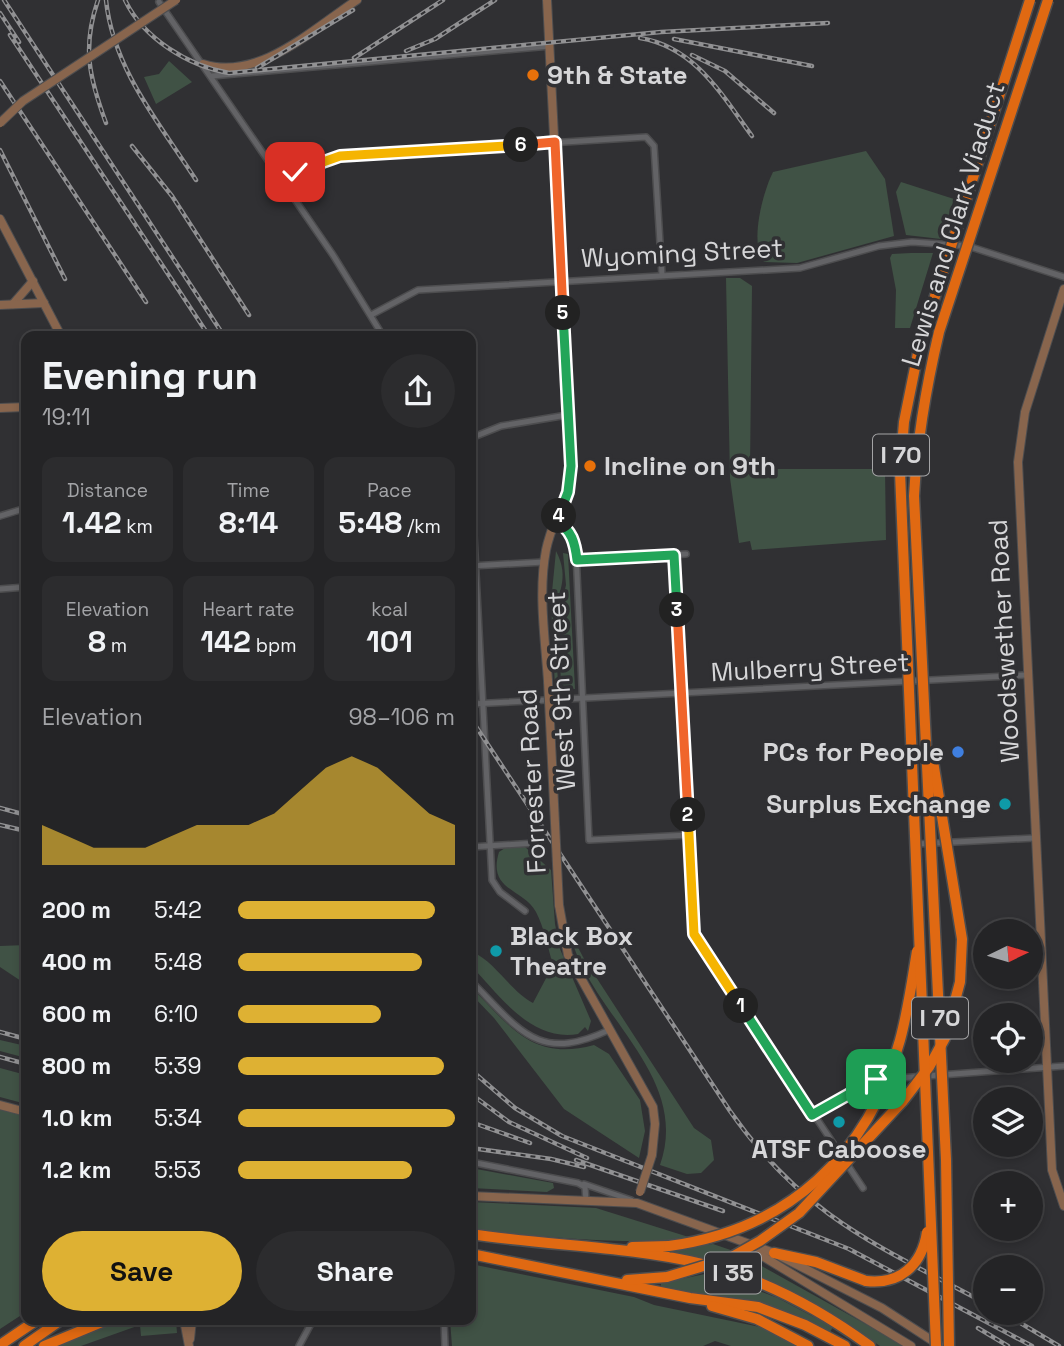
<!DOCTYPE html>
<html lang="en">
<head>
<meta charset="utf-8">
<style>
  body { margin:0; font-family:"Space Grotesk",sans-serif; background:#2c2c2e; color:#f1f3f6; height:100vh; display:flex; flex-direction:column; font-size:26px; white-space:nowrap }
  * { box-sizing:border-box; margin:0 }
  p { font-size:23px; color:#a3a4a7 }
  .icon { flex:none; width:38px; height:38px; fill:none; stroke:currentColor; stroke-width:2; stroke-linecap:round; stroke-linejoin:round }
  .map { position:relative; flex:1; overflow:hidden }
  .panel { position:absolute; left:21px; top:331px; width:455px; height:994px; display:flex; flex-direction:column; background:#242426; border-radius:14px; box-shadow:0 4px 10px #0003,0 0 0 2px #414143 }
  .panel>* { flex:none }
  .needle { width:46px; rotate:85deg }
  .tools { position:absolute; left:973px; top:919px; display:grid; gap:14px }
  .tools a { display:grid; place-items:center; width:70px; height:70px; border-radius:50%; background:#242426; box-shadow:0 4px 10px #0003,0 0 0 2px #414143; font-size:35px }
  .pin { position:absolute; display:grid; place-items:center; width:60px; height:60px; color:#fff; margin:-30px; border-radius:14px; box-shadow:0 4px 10px #0006 }
  .km { position:absolute; width:35px; height:35px; margin:-18px; border-radius:50%; background:#222; color:#fff; font-size:19px; line-height:35px; text-align:center }
  .round { display:grid; place-items:center; flex:none; width:74px; height:74px; border-radius:37px; background:#2c2c2e }
  .summary { display:flex; align-items:center; justify-content:space-between; height:119px; padding:0 21px }
  h1 { font-size:38px; font-weight:800; line-height:52px }
  .stats { display:grid; grid-template-columns:repeat(3,1fr); gap:10px; height:119px; padding:7px 21px }
  .stats div { display:grid; align-content:center; border-radius:14px; background:#2c2c2e; text-align:center }
  .stats b { font-size:30px; font-weight:800 }
  .stats small { font-size:19px; font-weight:400 }
  .stats p { font-size:19px }
  .chart { height:196px; padding:14px 21px }
  .chart p { display:flex; justify-content:space-between }
  .chart svg { width:100%; height:126px; margin-top:7px; fill:#deb133; opacity:.7 }
  .cta { display:flex; gap:14px; margin-top:auto; padding:14px 21px }
  .cta a { flex:1; height:80px; border-radius:42px; background:#deb133; color:#111; font-size:28px; font-weight:800; line-height:80px; text-align:center }
  .cta a+a { background:#2c2c2e; color:#f1f3f6 }
  ul { padding:0 21px; list-style:none; font-size:23px }
  li { display:grid; grid-template-columns:112px 84px 1fr; align-items:center; height:52px }
  li i { height:18px; border-radius:9px; background:#deb133 }
  .map>svg:first-child { display:block }
  .green { fill:#405245 }
  .lines { fill:none; stroke-linecap:round; stroke-linejoin:round }
  .street-casing { stroke:#4d4d4f; stroke-width:8 }
  .secondary-casing { stroke:#4d4d4f; stroke-width:10 }
  .highway-casing { stroke:#4d4d4f; stroke-width:13 }
  .street { stroke:#636366; stroke-width:5 }
  .secondary { stroke:#88654d; stroke-width:8 }
  .highway { stroke:#e06912; stroke-width:10 }
  .rail-casing { stroke:#919193; stroke-width:4.5 }
  .rail { stroke:#303033; stroke-width:2; stroke-dasharray:5; stroke-linecap:butt }
  .secondary-bridge-casing { stroke:#4d4d4f; stroke-width:10; stroke-linecap:butt }
  .highway-bridge-casing { stroke:#4d4d4f; stroke-width:13; stroke-linecap:butt }
  .secondary-bridge { stroke:#88654d; stroke-width:8 }
  .highway-bridge { stroke:#e06912; stroke-width:10 }
  .split-1-casing { stroke:#fff; stroke-width:14 }
  .split-2-casing { stroke:#fff; stroke-width:14 }
  .split-3-casing { stroke:#fff; stroke-width:14 }
  .split-4-casing { stroke:#fff; stroke-width:14 }
  .split-5-casing { stroke:#fff; stroke-width:14 }
  .split-6-casing { stroke:#fff; stroke-width:14 }
  .split-7-casing { stroke:#fff; stroke-width:14 }
  .split-1 { stroke:#22a559; stroke-width:9 }
  .split-2 { stroke:#f5b400; stroke-width:9 }
  .split-3 { stroke:#f0652b; stroke-width:9 }
  .split-4 { stroke:#22a559; stroke-width:9 }
  .split-5 { stroke:#22a559; stroke-width:9 }
  .split-6 { stroke:#f0652b; stroke-width:9 }
  .split-7 { stroke:#f5b400; stroke-width:9 }
  .food-dot { fill:#e8710a; stroke:#303033; stroke-width:2.5 }
  .shop-dot { fill:#3f7fe0; stroke:#303033; stroke-width:2.5 }
  .culture-dot { fill:#0f9aa8; stroke:#303033; stroke-width:2.5 }
  .labels { text-anchor:middle; stroke-width:7; stroke-linejoin:round; paint-order:stroke }
  .shield { fill:#303033; stroke:#a4a4a6; stroke-width:2 }
  .shield-label { font-size:24px; font-weight:bold; fill:#d6d6d8 }
  .poi-label { font-size:26px; font-weight:bold; fill:#d6d6d8; stroke:#303033; text-anchor:start }
  .street-label { font-size:26px; fill:#d6d6d8; stroke:#303033 }
</style>
</head>
<body>
<div class="map">
<svg width="1064" height="1346" viewBox="0 0 1064 1346">
  <rect width="100%" height="100%" fill="#303033"/>
  <g class="green">
    <path d="M169,61L192,82L156,104L144,77L159,74Z"/>
    <path d="M866,151L885,179L894,236L797,263L764,262C749,243 763,192 773,172Z"/>
    <path d="M901,182L954,199L941,239L906,235L896,192Z"/>
    <path d="M911,253H933L910,328H895L896,290L890,258L892,254Z"/>
    <path d="M726,278H740L752,286L750,469H885L886,540L752,550L750,541L739,543L730,478Z"/>
    <path d="M556,551C571,580 556,592 555,621C555,642 557,663 558,683L555,688L551,602Z"/>
    <path d="M563,553L568,554L575,689L566,688L561,683L558,619L566,585Z"/>
    <path d="M525,847L551,870L555,924L560,949L591,1021L588,1031L585,1027L578,1034C530,1042 500,995 471,966V951C496,962 509,990 533,1003L553,965C548,948 544,927 536,912C523,888 487,891 499,852L505,848Z"/>
    <path d="M569,930L583,957L694,1128L711,1140L714,1160L701,1173L687,1174L660,1165C692,1073 587,1014 569,930Z"/>
    <path d="M26,945V980L21,981L0,967V946Z"/>
    <path d="M471,987C510,1026 532,1062 594,1045L609,1054L640,1100L645,1131L639,1158L564,1109L494,1018L471,994Z"/>
    <path d="M0,1040L26,1046V1058L0,1051Z"/>
    <path d="M0,1068L26,1075V1104L0,1097Z"/>
    <path d="M0,1104L26,1110V1312L0,1329Z"/>
    <path d="M471,1168L553,1183L554,1188L547,1192L471,1188Z"/>
    <path d="M471,1202L596,1208L695,1239C619,1245 546,1237 471,1229Z"/>
    <path d="M713,1244L754,1258L758,1264L905,1346H880L828,1311L777,1284L672,1253L673,1249Z"/>
    <path d="M471,1264L634,1297L654,1305L760,1327L805,1346H731L715,1341L703,1346H452L450,1320H471Z"/>
    <path d="M710,1273L778,1298L833,1327L830,1332C775,1308 720,1298 661,1287V1283Z"/>
    <path d="M119,1320H176L177,1333L141,1336L140,1325L81,1346H56L72,1336Z"/>
  </g>
  <g class="lines">
    <defs>
      <g id="street">
        <path d="M159,2L333,255L383,336"/>
        <path d="M212,76L550,46"/>
        <path d="M282,181L310,165L340,156L646,137L654,146L662,275"/>
        <path d="M371,315L418,290L800,268L879,246L912,242L968,246L1064,277"/>
        <path d="M471,438L501,426L567,415"/>
        <path d="M471,478L492,880L500,892L525,911"/>
        <path d="M0,516L26,508"/>
        <path d="M557,521L567,527L576,552L589,840L689,835"/>
        <path d="M674,556L694,935L863,1188"/>
        <path d="M577,560L686,554"/>
        <path d="M471,566L544,562"/>
        <path d="M0,589L26,587"/>
        <path d="M471,704L1026,675"/>
        <path d="M916,844L1035,838"/>
        <path d="M471,847L536,843"/>
        <path d="M471,981C519,1029 537,1064 609,1030"/>
        <path d="M812,1115L872,1080L1064,1066"/>
        <path d="M471,1162L578,1183L585,1187L586,1201"/>
        <path d="M584,1184L631,1200"/>
        <path d="M444,1320L445,1346"/>
        <path d="M299,1346L313,1320"/>
      </g>
      <g id="secondary">
        <path d="M547,0L571,466C569,497 552,520 546,550C538,592 545,638 548,681"/>
        <path d="M203,64C258,82 313,29 357,0"/>
        <path d="M0,219L61,336"/>
        <path d="M1064,289L1025,412L1018,462L1052,1170L1064,1206"/>
        <path d="M13,304L33,281"/>
        <path d="M0,305L44,303"/>
        <path d="M0,408L26,407"/>
        <path d="M559,905L568,955L653,1107L655,1124L652,1155"/>
        <path d="M0,1105L26,1112"/>
        <path d="M471,1196L637,1203L774,1253L882,1308L939,1345"/>
        <path d="M749,1248L911,1346"/>
        <path d="M184,1320L189,1346"/>
        <path d="M190,1339L192,1320"/>
      </g>
      <g id="highway">
        <path d="M471,1234C548,1246 628,1246 703,1264C765,1279 819,1309 870,1346"/>
        <path d="M632,1247L669,1246"/>
        <path d="M774,1253L816,1262L866,1281"/>
        <path d="M471,1254L690,1298L758,1307L805,1325L845,1346"/>
        <path d="M627,1280L667,1277"/>
        <path d="M712,1306L757,1319L808,1346"/>
        <path d="M0,1345L37,1320"/>
        <path d="M24,1346L61,1320"/>
        <path d="M44,1346L107,1320"/>
      </g>
    </defs>
    <use href="#street" class="street-casing"/>
    <use href="#secondary" class="secondary-casing"/>
    <use href="#highway" class="highway-casing"/>
    <use href="#street" class="street"/>
    <use href="#secondary" class="secondary"/>
    <use href="#highway" class="highway"/>
    <defs>
      <g id="rail">
        <path d="M4,0L224,336"/>
        <path d="M98,0C82,47 89,77 106,123"/>
        <path d="M106,0C113,69 160,124 196,180"/>
        <path d="M125,0C143,38 188,66 229,73L661,32L828,23"/>
        <path d="M0,13L19,42"/>
        <path d="M10,35L209,336"/>
        <path d="M640,38C695,47 722,95 752,136"/>
        <path d="M674,39L812,66"/>
        <path d="M406,51L435,39L495,0"/>
        <path d="M692,55L725,71L774,113"/>
        <path d="M354,58L443,0"/>
        <path d="M257,68L353,10"/>
        <path d="M0,81L146,302"/>
        <path d="M132,146L172,196L249,315"/>
        <path d="M0,150L65,279"/>
        <path d="M471,719L730,1111C804,1217 877,1245 985,1303"/>
        <path d="M0,808L26,815"/>
        <path d="M0,825L26,831"/>
        <path d="M0,1032L26,1039"/>
        <path d="M0,1057L26,1064"/>
        <path d="M471,1070L515,1108L562,1136L849,1249L1032,1346"/>
        <path d="M471,1094L509,1122L587,1158"/>
        <path d="M471,1122L530,1143"/>
        <path d="M471,1148L551,1159L584,1167"/>
        <path d="M576,1160L723,1211"/>
        <path d="M1002,1312L1059,1346"/>
        <path d="M978,1328L1008,1346"/>
      </g>
    </defs>
    <use href="#rail" class="rail-casing"/>
    <use href="#rail" class="rail"/>
    <defs>
      <g id="secondary-bridge">
        <path d="M0,123L23,101L176,0"/>
        <path d="M548,681L559,905"/>
        <path d="M640,1192L652,1155"/>
      </g>
      <g id="highway-bridge">
        <path d="M669,1246C787,1230 869,1155 900,1040C908,1011 912,981 917,951"/>
        <path d="M667,1277L730,1258L760,1241L799,1213L903,1101L929,1067L945,1038L960,982L962,939L932,755"/>
        <path d="M866,1281C900,1285 922,1265 927,1232"/>
        <path d="M936,1346L900,472L904,422L920,343L1030,0"/>
        <path d="M949,1346L946,1160L914,496C917,440 926,387 939,332L1048,0"/>
      </g>
    </defs>
    <use href="#secondary-bridge" class="secondary-bridge-casing"/>
    <use href="#highway-bridge" class="highway-bridge-casing"/>
    <use href="#secondary-bridge" class="secondary-bridge"/>
    <use href="#highway-bridge" class="highway-bridge"/>
  </g>
  <g class="lines">
    <defs>
      <path id="split-1" d="M741,1006L812,1115L876,1079"/>
      <path id="split-2" d="M688,815L694,934L741,1006"/>
      <path id="split-3" d="M677,610L688,815"/>
      <path id="split-4" d="M559,516L556,521C572,530 575,543 577,560L674,555L677,610"/>
      <path id="split-5" d="M559,516L568,492L571,466L563,313"/>
      <path id="split-6" d="M521,145L555,142L563,313"/>
      <path id="split-7" d="M295,172L340,156L521,145"/>
    </defs>
    <use href="#split-1" class="split-1-casing"/>
    <use href="#split-2" class="split-2-casing"/>
    <use href="#split-3" class="split-3-casing"/>
    <use href="#split-4" class="split-4-casing"/>
    <use href="#split-5" class="split-5-casing"/>
    <use href="#split-6" class="split-6-casing"/>
    <use href="#split-7" class="split-7-casing"/>
    <use href="#split-1" class="split-1"/>
    <use href="#split-2" class="split-2"/>
    <use href="#split-3" class="split-3"/>
    <use href="#split-4" class="split-4"/>
    <use href="#split-5" class="split-5"/>
    <use href="#split-6" class="split-6"/>
    <use href="#split-7" class="split-7"/>
  </g>
  <g class="food-dot">
    <circle cx="533" cy="75" r="7"/>
    <circle cx="590" cy="466" r="7"/>
  </g>
  <circle class="shop-dot" cx="958" cy="752" r="7"/>
  <g class="culture-dot">
    <circle cx="1005" cy="804" r="7"/>
    <circle cx="496" cy="951" r="7"/>
    <circle cx="839" cy="1122" r="7"/>
  </g>
  <g class="labels">
    <g class="shield">
      <rect x="873" y="434.5" width="56" height="41" rx="5"/>
      <rect x="912" y="997.5" width="56" height="41" rx="5"/>
      <rect x="705" y="1252.5" width="56" height="41" rx="5"/>
    </g>
    <g class="shield-label">
      <text x="901" y="463">I 70</text>
      <text x="940" y="1026">I 70</text>
      <text x="733" y="1281">I 35</text>
    </g>
    <g class="poi-label">
      <text x="547" y="84">9th &amp; State</text>
      <text x="604" y="475">Incline on 9th</text>
      <text x="944" y="761" text-anchor="end">PCs for People</text>
      <text x="991" y="813" text-anchor="end">Surplus Exchange</text>
      <text x="510" y="945">Black Box<tspan x="510" dy="30">Theatre</tspan></text>
      <text x="839" y="1158" text-anchor="middle">ATSF Caboose</text>
    </g>
    <g class="street-label">
      <text transform="translate(953 224) rotate(-73)" y="9">Lewis and Clark Viaduct</text>
      <text transform="translate(682 253) rotate(-3)" y="9">Wyoming Street</text>
      <text transform="translate(1004 641) rotate(-93)" y="9">Woodswether Road</text>
      <text transform="translate(810 667) rotate(-3)" y="9">Mulberry Street</text>
      <text transform="translate(561 691) rotate(-93)" y="9">West 9th Street</text>
      <text transform="translate(532 781) rotate(-93)" y="9">Forrester Road</text>
    </g>
  </g>
</svg>
<div class="tools">
<a><svg class="needle" viewBox="-14 -14 28 28"><path d="M0-13l5 13h-10z" fill="#e53935"/><path d="M0 13l5-13h-10z" fill="#a3a4a7"/></svg></a>
<a><svg class="icon" aria-label="locate" viewBox="0 0 24 24"><circle cx="12" cy="12" r="6"/><path d="M12 2v4M12 18v4M2 12h4M18 12h4"/></svg></a>
<a><svg class="icon" aria-label="layers" viewBox="0 0 24 24"><path d="M12 4l9 5-9 5-9-5zM3 14l9 5 9-5"/></svg></a>
<a>+</a>
<a>−</a>
</div>
<div class="pin" style="left:876px;top:1079px;background:#1e9e55"><svg class="icon" aria-label="arrive" viewBox="0 0 24 24"><path d="M6 21V4h12l-3 4 3 4H6"/></svg></div>
<div class="pin" style="left:295px;top:172px;background:#d93025"><svg class="icon" aria-label="check" viewBox="0 0 24 24"><path d="M5 12l5 5 9-10"/></svg></div>
<b class="km" style="left:741px;top:1006px">1</b>
<b class="km" style="left:688px;top:815px">2</b>
<b class="km" style="left:677px;top:610px">3</b>
<b class="km" style="left:559px;top:516px">4</b>
<b class="km" style="left:563px;top:313px">5</b>
<b class="km" style="left:521px;top:145px">6</b>
<section class="panel">
<div class="summary"><div><h1>Evening run</h1><p>19:11</p></div><a class="round"><svg class="icon" aria-label="share" viewBox="0 0 24 24"><path d="M12 15V3M7 8l5-5 5 5M5 13v7h14v-7"/></svg></a></div>
<div class="stats">
<div><p>Distance</p><b>1.42<small> km</small></b></div>
<div><p>Time</p><b>8:14</b></div>
<div><p>Pace</p><b>5:48<small> /km</small></b></div>
</div>
<div class="stats">
<div><p>Elevation</p><b>8<small> m</small></b></div>
<div><p>Heart rate</p><b>142<small> bpm</small></b></div>
<div><p>kcal</p><b>101</b></div>
</div>
<div class="chart"><p><span>Elevation</span>98–106 m</p>
<svg viewBox="0 0 160 44" preserveAspectRatio="none"><path d="M0 44V30L10 34L20 38L30 38L40 38L50 34L60 30L70 30L80 30L90 26L100 18L110 10L120 6L130 10L140 18L150 26L160 30V44z"/></svg>
</div>
<ul>
<li><b>200 m</b>5:42<i style="width:91%"></i></li>
<li><b>400 m</b>5:48<i style="width:85%"></i></li>
<li><b>600 m</b>6:10<i style="width:66%"></i></li>
<li><b>800 m</b>5:39<i style="width:95%"></i></li>
<li><b>1.0 km</b>5:34<i style="width:100%"></i></li>
<li><b>1.2 km</b>5:53<i style="width:80%"></i></li>
</ul>
<div class="cta"><a>Save</a><a>Share</a></div>
</section>
</div>
</body>
</html>
